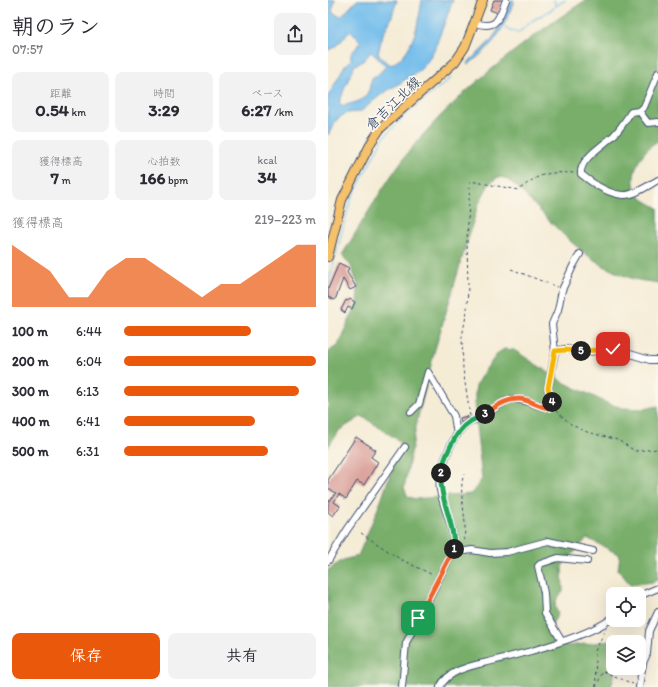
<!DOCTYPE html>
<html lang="ja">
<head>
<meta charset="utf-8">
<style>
  body { margin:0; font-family:Itim,"Klee One",sans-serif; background:#f2f2f3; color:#2b2b33; height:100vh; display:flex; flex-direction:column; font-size:15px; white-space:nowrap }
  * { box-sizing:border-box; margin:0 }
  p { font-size:13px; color:#7c7c81 }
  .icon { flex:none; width:22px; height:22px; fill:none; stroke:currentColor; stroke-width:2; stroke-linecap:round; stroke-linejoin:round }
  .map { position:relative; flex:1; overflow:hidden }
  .details { display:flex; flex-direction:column; background:#fff; width:328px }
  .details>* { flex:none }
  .controls { position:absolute; left:278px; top:587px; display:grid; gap:8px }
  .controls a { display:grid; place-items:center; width:40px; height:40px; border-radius:8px; background:#fff; box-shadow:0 4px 16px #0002; font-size:20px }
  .pin { position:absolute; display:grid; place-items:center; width:34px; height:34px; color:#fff; margin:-17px; border-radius:8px; box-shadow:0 2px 6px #0006 }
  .km { position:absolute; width:20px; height:20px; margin:-10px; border-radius:50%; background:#222; color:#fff; font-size:11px; line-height:20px; text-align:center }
  .round { display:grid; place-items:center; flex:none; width:42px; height:42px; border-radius:8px; background:#f2f2f3 }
  .head { display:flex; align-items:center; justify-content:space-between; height:68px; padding:0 12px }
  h1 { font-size:22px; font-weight:700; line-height:30px }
  .metrics { display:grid; grid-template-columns:repeat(3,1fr); gap:6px; height:68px; padding:4px 12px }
  .metrics div { display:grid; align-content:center; border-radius:8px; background:#f2f2f3; text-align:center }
  .metrics b { font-size:17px; font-weight:700 }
  .metrics small { font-size:11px; font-weight:400 }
  .metrics p { font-size:11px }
  .chart { height:112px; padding:8px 12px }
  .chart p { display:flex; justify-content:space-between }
  .chart svg { width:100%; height:72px; margin-top:4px; fill:#ea580c; opacity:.7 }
  .button { display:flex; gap:8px; margin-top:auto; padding:8px 12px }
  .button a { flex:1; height:46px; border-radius:8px; background:#ea580c; color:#fff; font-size:16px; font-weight:700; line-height:46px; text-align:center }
  .button a+a { background:#f2f2f3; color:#2b2b33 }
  ul { padding:0 12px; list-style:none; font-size:13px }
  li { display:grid; grid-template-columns:64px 48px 1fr; align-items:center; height:30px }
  li i { height:10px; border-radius:5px; background:#ea580c }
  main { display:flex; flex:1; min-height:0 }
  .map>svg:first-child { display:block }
  .forest { fill:#78ae6b; stroke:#4a6e64 }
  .water { fill:#73bdec; stroke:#4776a5; fill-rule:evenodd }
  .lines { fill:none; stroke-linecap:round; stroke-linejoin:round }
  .stream { stroke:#73bdec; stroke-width:1.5 }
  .building { fill:#d89a94 }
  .minor-casing { stroke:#3c4b70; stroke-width:8 }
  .major-casing { stroke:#3c4b70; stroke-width:10 }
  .path { stroke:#3c4b70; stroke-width:1; stroke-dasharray:3 3; stroke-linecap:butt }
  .minor { stroke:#fff; stroke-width:6 }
  .major { stroke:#f5c16b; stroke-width:8 }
  .split-1-casing { stroke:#fff; stroke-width:8 }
  .split-2-casing { stroke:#fff; stroke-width:8 }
  .split-3-casing { stroke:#fff; stroke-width:8 }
  .split-4-casing { stroke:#fff; stroke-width:8 }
  .split-5-casing { stroke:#fff; stroke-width:8 }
  .split-6-casing { stroke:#fff; stroke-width:8 }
  .split-1 { stroke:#f0652b; stroke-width:5 }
  .split-2 { stroke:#22a559; stroke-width:5 }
  .split-3 { stroke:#22a559; stroke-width:5 }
  .split-4 { stroke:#f0652b; stroke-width:5 }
  .split-5 { stroke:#f5b400; stroke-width:5 }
  .split-6 { stroke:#f5b400; stroke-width:5 }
  .labels { text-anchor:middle; stroke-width:3.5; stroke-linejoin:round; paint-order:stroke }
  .street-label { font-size:14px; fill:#1b2f5e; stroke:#fbf7ec }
</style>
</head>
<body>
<main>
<section class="details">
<div class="head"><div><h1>朝のラン</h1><p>07:57</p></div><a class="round"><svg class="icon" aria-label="share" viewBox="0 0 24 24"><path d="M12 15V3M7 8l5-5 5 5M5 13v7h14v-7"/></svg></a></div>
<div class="metrics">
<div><p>距離</p><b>0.54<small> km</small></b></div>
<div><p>時間</p><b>3:29</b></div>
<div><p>ペース</p><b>6:27<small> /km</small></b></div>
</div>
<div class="metrics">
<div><p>獲得標高</p><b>7<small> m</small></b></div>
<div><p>心拍数</p><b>166<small> bpm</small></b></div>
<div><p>kcal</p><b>34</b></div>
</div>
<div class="chart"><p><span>獲得標高</span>219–223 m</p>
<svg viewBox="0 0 160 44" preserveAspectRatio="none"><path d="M0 44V6L10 14L20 22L30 38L40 38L50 22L60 14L70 14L80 22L90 30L100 38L110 30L120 30L130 22L140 14L150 6L160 6V44z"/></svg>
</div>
<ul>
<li><b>100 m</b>6:44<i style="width:66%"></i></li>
<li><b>200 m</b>6:04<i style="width:100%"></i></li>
<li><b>300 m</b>6:13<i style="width:91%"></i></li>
<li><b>400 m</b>6:41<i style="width:68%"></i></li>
<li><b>500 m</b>6:31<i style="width:75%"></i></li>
</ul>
<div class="button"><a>保存</a><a>共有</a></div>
</section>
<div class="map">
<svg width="330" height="687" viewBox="0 0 330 687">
  <rect width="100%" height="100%" fill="#fbf7ec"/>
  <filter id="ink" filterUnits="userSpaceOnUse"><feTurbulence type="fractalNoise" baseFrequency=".025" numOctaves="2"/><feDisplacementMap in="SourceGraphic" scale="8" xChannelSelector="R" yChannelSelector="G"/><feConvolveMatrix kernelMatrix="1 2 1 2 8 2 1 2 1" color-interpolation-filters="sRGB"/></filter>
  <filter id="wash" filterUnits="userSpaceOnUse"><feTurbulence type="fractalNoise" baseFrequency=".012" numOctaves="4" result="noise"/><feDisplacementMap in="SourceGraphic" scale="16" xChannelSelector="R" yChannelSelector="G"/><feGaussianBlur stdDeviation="0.9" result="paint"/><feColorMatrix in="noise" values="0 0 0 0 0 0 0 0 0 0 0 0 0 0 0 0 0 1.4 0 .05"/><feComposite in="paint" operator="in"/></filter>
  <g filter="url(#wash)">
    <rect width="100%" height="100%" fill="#f5ecd6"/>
    <path class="forest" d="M258,0H330V141C314,149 298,177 310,194C314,200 324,204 330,208V283C321,281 311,281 303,278C255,263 222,220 188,186L177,178L170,177L161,184L150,205L107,349L90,417L76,488L80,497L88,499L143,494L154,479L147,416V391L149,383L155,373L170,353L176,349L186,350L235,382L279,403L294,408L316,409L330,406V580L324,582L303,585L290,570L292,555L259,538L234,566L235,592C227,600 225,603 230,614L218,634L240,646L282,641L285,646V668H288L283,687H0V570L15,560L30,556L53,501L73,442L34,416L10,431L0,447V352L9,346L29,304L30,285L23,266L14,255C39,215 62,172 93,137C139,85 201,37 258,0Z"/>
    <g class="water">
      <path d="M0,0H7L4,12L13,17L29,0H69L63,19L54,36L50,54L57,61L63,65C86,53 90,24 94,0H125L107,48L99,62L90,72L54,94L32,112L19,113L10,118L0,135V96L17,66L23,60V54L33,42L22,31L8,47L0,50ZM43,52L58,66L48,77L44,78L41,90L37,97L29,102L13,106L11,104L17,87L27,65L34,62Z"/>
      <path d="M183,0H186C176,30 166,45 140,65L139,63C166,40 171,33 183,0Z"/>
    </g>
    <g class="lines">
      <g class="stream">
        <path d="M226,0L228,6L237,0"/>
        <path d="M177,28L190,33L204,21L226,8"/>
        <path d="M0,284L22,201L55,138L79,113L123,78"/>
      </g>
    </g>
    <g id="blocks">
      <g class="building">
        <path d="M166,0H175L170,13L162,10Z"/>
        <path d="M11,263L21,268L19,272L28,287L22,290L15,279L7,300L0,297V289Z"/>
        <path d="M22,299L27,302L24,309L20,307L17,313L13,310L18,300L20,301Z"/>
        <path d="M139,416V419L133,423L132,418Z"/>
        <path d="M28,437L48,450L43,457L50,462L36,485L29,481L18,499L11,494L6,502L12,506L5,516L0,512V500L2,501L8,493L0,488V480Z"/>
      </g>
    </g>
  </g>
  <g filter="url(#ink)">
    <use href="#blocks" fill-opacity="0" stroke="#3c4b70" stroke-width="1"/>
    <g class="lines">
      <defs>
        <g id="minor">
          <path d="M146,23C170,30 170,19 178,0"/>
          <path d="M330,73L316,107L311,111L303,112C298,119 293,128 286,135C276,145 251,159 253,174C264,183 281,194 295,195C306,196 321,185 330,180"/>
          <path d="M311,111L320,123L330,122"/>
          <path d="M227,351L237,349L259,352L285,349L322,360H330"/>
          <path d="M83,412L91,404L100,372L126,416L129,435"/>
          <path d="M124,553L144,550L162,553L179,552L220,541L265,551"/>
          <path d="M0,561L19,530L77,447"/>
          <path d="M311,596L330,588"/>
          <path d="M233,640L217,613L216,593L210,566L212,564L230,558L259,561"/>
          <path d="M74,687L78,643L126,549C127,527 116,511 112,490C109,472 124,436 138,424C142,420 148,420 152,418C162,412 170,404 181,400C195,395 215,412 224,406L220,388L227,352L224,324L230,310L234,290L245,266L252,254"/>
          <path d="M112,687C121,668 149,665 168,660C195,654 266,635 285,617"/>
          <path d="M311,687L315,663L319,654L321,631L330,612"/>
        </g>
        <path id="major" d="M0,257L14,200L44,141L53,128L127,62L137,47L155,0"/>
      </defs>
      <use href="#minor" class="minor-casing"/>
      <use href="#major" class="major-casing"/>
      <g class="path">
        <path d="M183,269L229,287"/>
        <path d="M228,411L244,425L259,432L290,440L307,451L330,449"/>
        <path d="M142,416L135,369L134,337L139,310L140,285L139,242L142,181L191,190C212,172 221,172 248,173"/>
        <path d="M33,533L72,559L105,575"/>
        <path d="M133,546C144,525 128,496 136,474"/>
        <path d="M268,687L267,651L278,629"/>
        <path d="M268,687L275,671L305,684"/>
      </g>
      <use href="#minor" class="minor"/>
      <use href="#major" class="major"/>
    </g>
  </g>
  <g class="lines" filter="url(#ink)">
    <defs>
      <path id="split-1" d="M90,618L126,549"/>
      <path id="split-2" d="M113,473C111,500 127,522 126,549"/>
      <path id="split-3" d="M113,473C115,460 128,430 140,423C145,419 151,418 157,414"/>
      <path id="split-4" d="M157,414C168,406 182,396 197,400C205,402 212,407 221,408L224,406V402"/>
      <path id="split-5" d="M224,402L220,388L227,351L237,350L253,351"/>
      <path id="split-6" d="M253,351L285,349"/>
    </defs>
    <use href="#split-1" class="split-1-casing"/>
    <use href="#split-2" class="split-2-casing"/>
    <use href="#split-3" class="split-3-casing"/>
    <use href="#split-4" class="split-4-casing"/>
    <use href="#split-5" class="split-5-casing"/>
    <use href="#split-6" class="split-6-casing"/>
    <use href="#split-1" class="split-1"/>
    <use href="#split-2" class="split-2"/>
    <use href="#split-3" class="split-3"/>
    <use href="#split-4" class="split-4"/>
    <use href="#split-5" class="split-5"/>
    <use href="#split-6" class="split-6"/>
  </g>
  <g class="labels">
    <g class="street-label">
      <text transform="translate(65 103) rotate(-44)" y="5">倉吉江北線</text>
    </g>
  </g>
</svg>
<div class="controls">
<a><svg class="icon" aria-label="locate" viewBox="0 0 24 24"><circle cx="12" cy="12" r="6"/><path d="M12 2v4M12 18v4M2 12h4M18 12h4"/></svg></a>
<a><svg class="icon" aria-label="layers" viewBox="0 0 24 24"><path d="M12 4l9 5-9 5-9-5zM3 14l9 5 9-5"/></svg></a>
</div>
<div class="pin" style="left:90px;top:618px;background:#1e9e55"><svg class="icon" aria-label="arrive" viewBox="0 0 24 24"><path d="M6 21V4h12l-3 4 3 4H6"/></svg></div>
<div class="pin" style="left:285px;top:349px;background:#d93025"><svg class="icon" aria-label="check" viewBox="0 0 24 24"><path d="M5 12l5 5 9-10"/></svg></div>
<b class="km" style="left:126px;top:549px">1</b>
<b class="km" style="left:113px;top:473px">2</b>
<b class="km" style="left:157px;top:414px">3</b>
<b class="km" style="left:224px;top:402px">4</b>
<b class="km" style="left:253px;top:351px">5</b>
</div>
</main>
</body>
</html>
